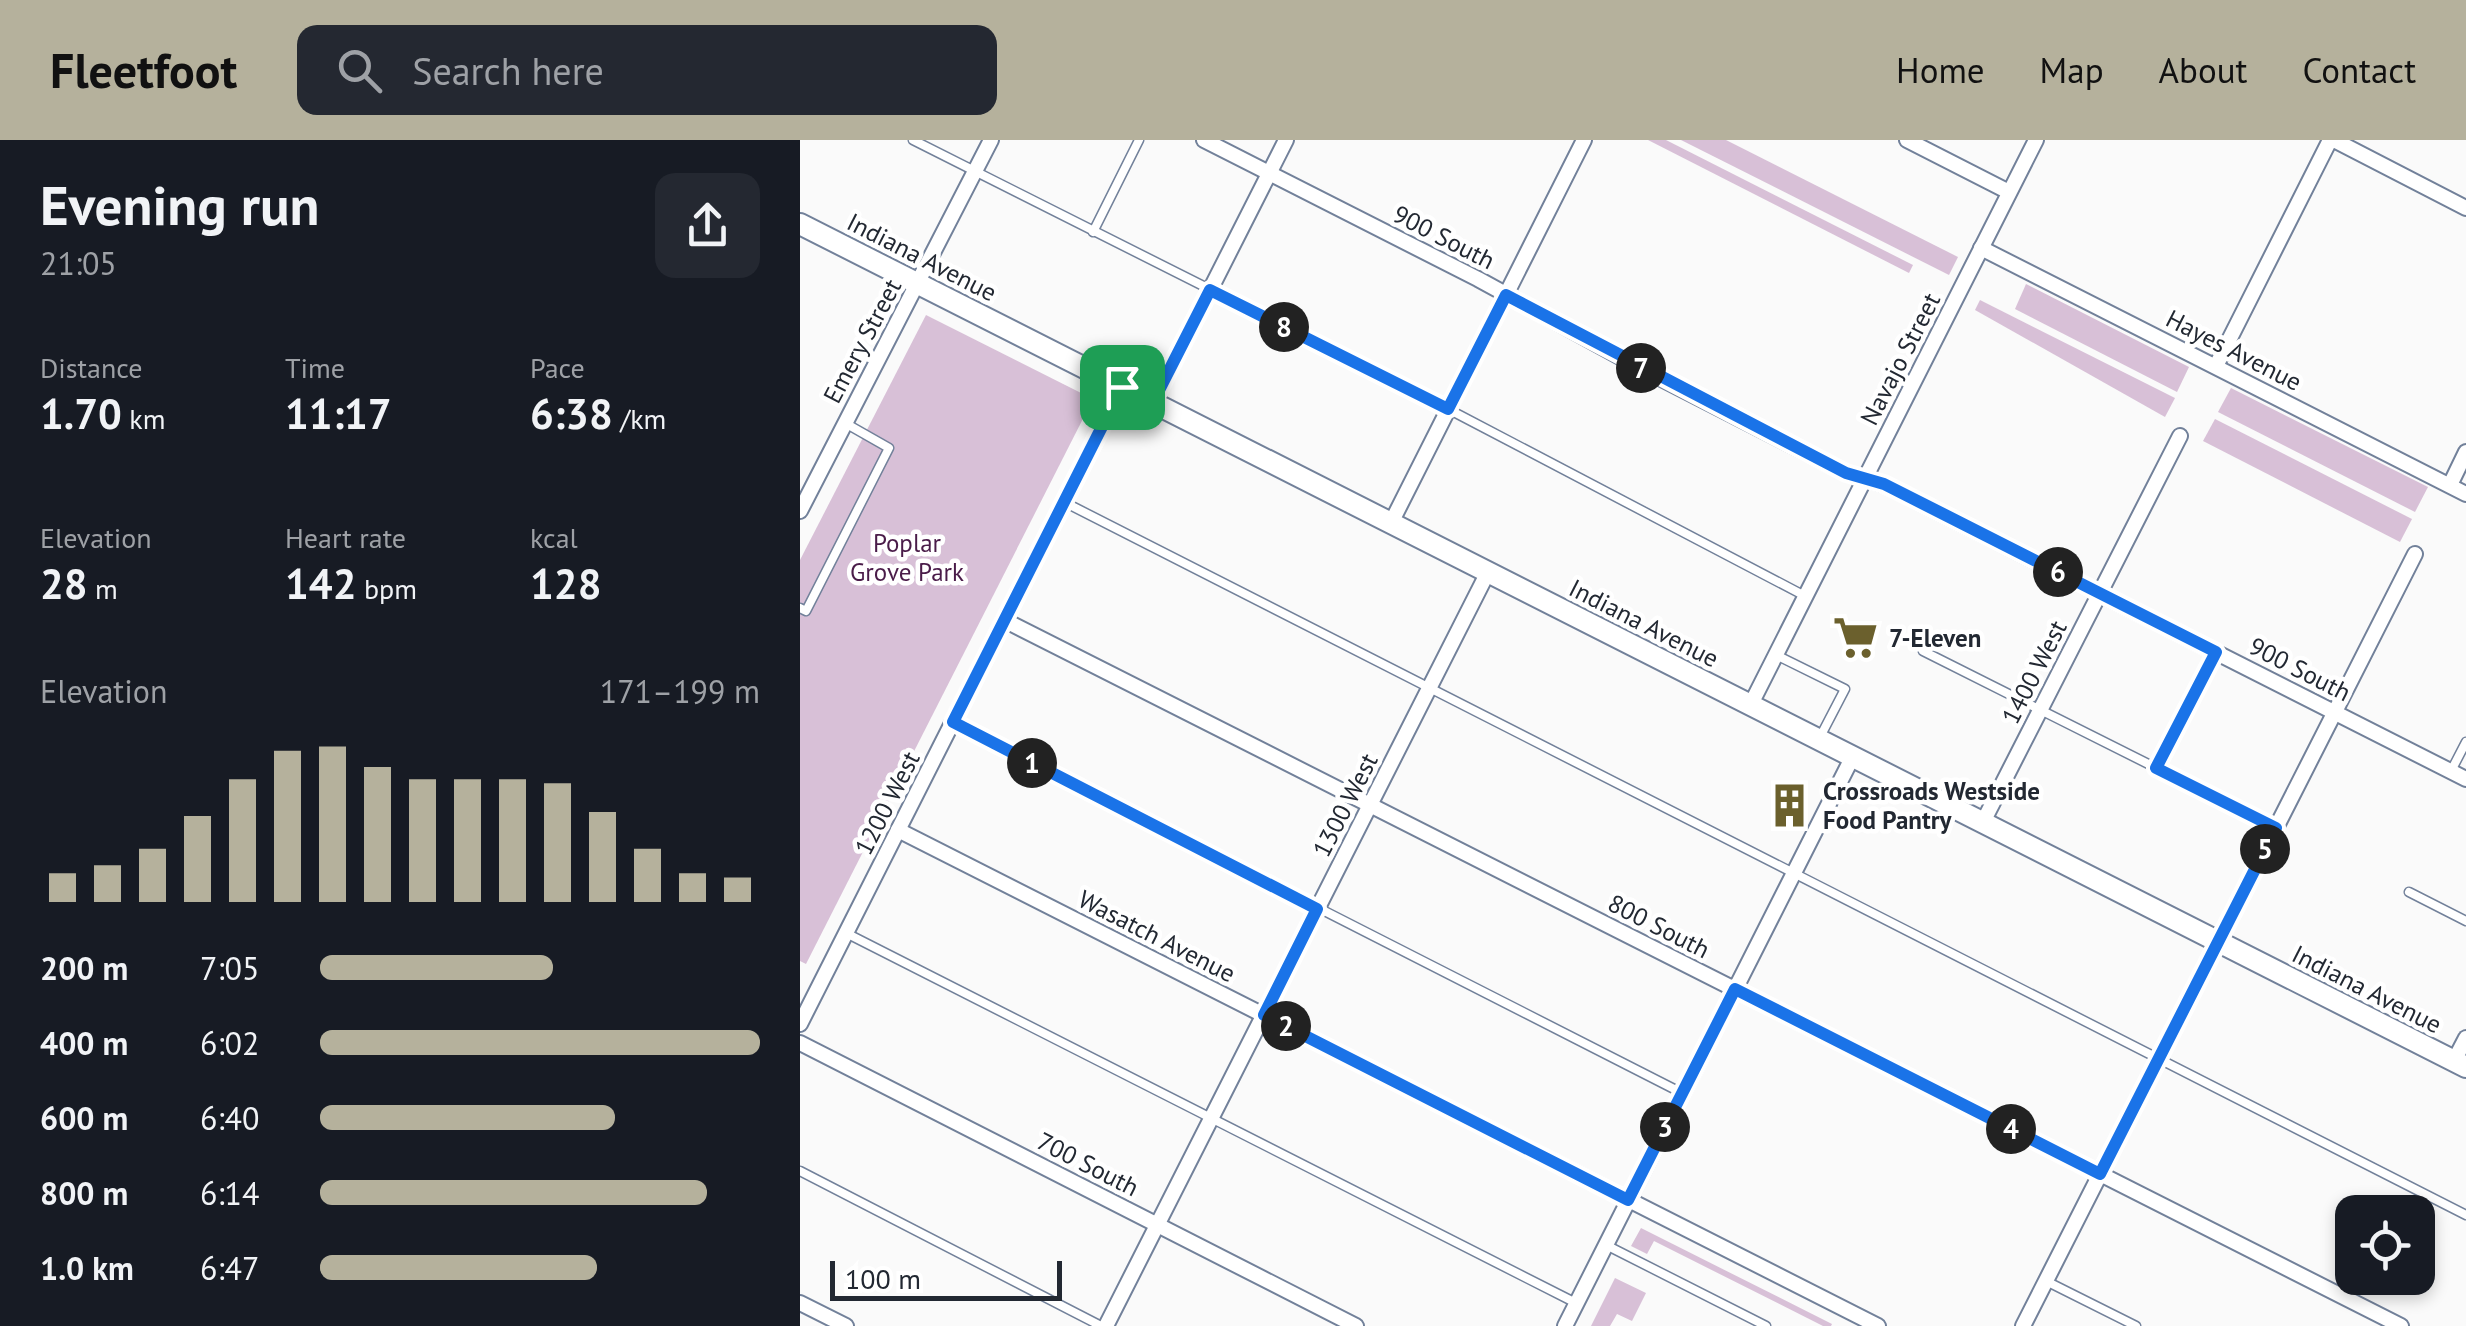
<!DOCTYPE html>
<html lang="en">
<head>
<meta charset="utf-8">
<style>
  body { margin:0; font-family:"PT Sans",sans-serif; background:#242831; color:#f1f3f6; height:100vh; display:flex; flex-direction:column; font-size:38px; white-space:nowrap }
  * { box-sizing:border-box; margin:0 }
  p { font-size:32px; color:#9ea1a6 }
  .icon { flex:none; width:55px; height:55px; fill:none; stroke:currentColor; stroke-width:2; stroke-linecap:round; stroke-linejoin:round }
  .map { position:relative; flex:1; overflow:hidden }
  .side { display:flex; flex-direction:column; background:#171b24; width:800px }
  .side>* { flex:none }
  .tools { position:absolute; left:1535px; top:1055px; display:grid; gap:20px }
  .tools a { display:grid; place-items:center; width:100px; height:100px; border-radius:20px; background:#171b24; box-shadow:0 5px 15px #0003; font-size:50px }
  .scale { position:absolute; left:30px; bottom:25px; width:232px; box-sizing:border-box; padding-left:10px; border:5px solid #222832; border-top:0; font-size:28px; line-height:35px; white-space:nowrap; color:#222832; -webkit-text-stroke:8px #fff; paint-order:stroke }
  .pin { position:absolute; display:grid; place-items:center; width:85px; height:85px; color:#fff; margin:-42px; border-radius:20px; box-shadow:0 5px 15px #0006 }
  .km { position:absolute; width:50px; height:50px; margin:-25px; border-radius:50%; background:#222; color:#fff; font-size:28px; line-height:50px; text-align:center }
  .round { display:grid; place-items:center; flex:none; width:105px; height:105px; border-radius:20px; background:#242831 }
  .headline { display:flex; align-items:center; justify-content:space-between; height:170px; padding:0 40px }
  h1 { font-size:55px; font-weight:700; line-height:75px }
  .stats { display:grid; grid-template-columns:repeat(3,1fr); gap:15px; height:170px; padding:10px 40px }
  .stats div { display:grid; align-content:center }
  .stats b { font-size:42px; font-weight:700 }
  .stats small { font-size:28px; font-weight:400 }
  .stats p { font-size:28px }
  .chart { height:280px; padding:20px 40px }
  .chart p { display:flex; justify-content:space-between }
  .chart svg { width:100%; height:180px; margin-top:10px; stroke:#b5b19c; stroke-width:6 }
  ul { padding:0 40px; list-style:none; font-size:32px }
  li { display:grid; grid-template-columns:160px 120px 1fr; align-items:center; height:75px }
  li i { height:25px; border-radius:12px; background:#b5b19c }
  header { display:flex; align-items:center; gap:60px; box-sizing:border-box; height:140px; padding:0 50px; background:#b5b19c; color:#111 }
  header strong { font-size:48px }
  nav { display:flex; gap:55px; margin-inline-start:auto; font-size:35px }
  .search { width:700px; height:90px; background:#242831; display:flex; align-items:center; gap:25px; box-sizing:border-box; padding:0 35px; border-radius:20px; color:#9ea1a6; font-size:38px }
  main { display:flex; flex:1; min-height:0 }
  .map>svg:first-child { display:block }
  .green { fill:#d8c0d7 }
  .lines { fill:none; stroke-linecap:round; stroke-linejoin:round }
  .lane-casing { stroke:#72819a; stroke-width:11 }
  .street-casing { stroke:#72819a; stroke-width:18 }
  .secondary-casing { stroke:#72819a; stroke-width:24 }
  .lane { stroke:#fff; stroke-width:8 }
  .street { stroke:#fff; stroke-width:14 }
  .secondary { stroke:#fff; stroke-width:20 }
  .route-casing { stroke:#fff; stroke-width:20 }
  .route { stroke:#1a73e8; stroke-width:12 }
  .labels { text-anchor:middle; stroke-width:9; stroke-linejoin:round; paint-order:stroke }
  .street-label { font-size:25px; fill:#222832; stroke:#fff }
  .park-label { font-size:25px; fill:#4a1c49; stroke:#fff }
  .poi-label { font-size:25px; font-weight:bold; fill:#222832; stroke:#fff; text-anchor:start }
</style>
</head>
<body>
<header>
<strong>Fleetfoot</strong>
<div class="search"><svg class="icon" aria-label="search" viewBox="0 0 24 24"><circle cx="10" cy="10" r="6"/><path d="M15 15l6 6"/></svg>Search here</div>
<nav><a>Home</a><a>Map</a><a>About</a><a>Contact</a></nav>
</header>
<main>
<section class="side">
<div class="headline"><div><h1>Evening run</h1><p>21:05</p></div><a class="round"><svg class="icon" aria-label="share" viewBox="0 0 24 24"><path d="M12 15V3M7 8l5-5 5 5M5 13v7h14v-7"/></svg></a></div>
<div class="stats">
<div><p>Distance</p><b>1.70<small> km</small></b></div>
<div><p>Time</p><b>11:17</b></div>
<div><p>Pace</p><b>6:38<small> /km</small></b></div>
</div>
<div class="stats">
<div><p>Elevation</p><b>28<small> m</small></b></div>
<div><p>Heart rate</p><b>142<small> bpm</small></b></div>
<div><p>kcal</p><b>128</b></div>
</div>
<div class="chart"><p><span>Elevation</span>171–199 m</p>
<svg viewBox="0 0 160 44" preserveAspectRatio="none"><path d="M5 44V37M15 44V35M25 44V31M35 44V23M45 44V14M55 44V7M65 44V6M75 44V11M85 44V14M95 44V14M105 44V14M115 44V15M125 44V22M135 44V31M145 44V37M155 44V38"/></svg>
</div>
<ul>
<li><b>200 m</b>7:05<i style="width:53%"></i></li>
<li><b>400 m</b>6:02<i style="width:100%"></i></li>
<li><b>600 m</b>6:40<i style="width:67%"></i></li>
<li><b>800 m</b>6:14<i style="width:88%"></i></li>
<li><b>1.0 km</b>6:47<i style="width:63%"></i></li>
</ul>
</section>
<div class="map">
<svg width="1666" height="1186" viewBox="0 0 1666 1186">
  <rect width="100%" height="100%" fill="#fafafa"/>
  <g class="green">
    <path d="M848,0H866L1113,125L1109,133Z"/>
    <path d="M881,0H926L1158,117L1149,135Z"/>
    <path d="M1226,144L1389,227L1377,252L1215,169Z"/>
    <path d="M1180,160L1375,258L1365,277L1175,170Z"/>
    <path d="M126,175L293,259L6,824L0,821V420Z"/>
    <path d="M1431,248L1628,347L1615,372L1418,272Z"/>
    <path d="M1415,279L1612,379L1600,402L1403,301Z"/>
    <path d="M841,1088L1032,1184L1031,1186H1023L854,1101L847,1114L831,1106Z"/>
    <path d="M815,1138L846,1153L832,1181L817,1174L810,1186H791Z"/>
  </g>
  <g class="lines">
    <defs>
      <g id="lane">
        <path d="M113,0L648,269L1005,456"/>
        <path d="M293,92L339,0"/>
        <path d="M264,362L1666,1075"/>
        <path d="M0,468L6,471L89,308L45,283"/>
        <path d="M1123,511L1476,688"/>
        <path d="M976,515L1045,549L1019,599"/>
        <path d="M153,582L882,953"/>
        <path d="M1356,628L1416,512"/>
        <path d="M1651,631L1666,602"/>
        <path d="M1609,752L1666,781"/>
        <path d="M46,793L776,1163"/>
        <path d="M0,1031L301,1186"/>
        <path d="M806,1105L966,1186"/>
        <path d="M1246,1141L1336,1186"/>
      </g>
      <g id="street">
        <path d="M404,0L678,139L844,230L1046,333L1083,344L1666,639"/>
        <path d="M1107,0L1209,52"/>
        <path d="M1534,0L1666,68"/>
        <path d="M1181,108L1666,354"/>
        <path d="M1416,226L1530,0"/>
        <path d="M353,263L486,0"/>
        <path d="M1650,345L1666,312"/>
        <path d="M0,371L191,0"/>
        <path d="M591,383L784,0"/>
        <path d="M204,480L1601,1186"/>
        <path d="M951,564L1236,0"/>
        <path d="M1183,682L1380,296"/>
        <path d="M98,690L1078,1186"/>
        <path d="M0,884L322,247"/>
        <path d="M0,903L556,1186"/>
        <path d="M1654,921L1666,898"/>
        <path d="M0,1163L46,1186"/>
        <path d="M306,1186L688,432"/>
        <path d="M765,1186L1053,616"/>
        <path d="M1223,1186L1615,414"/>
      </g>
      <path id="secondary" d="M0,84L1666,927"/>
    </defs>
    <use href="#lane" class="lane-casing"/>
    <use href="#street" class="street-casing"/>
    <use href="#secondary" class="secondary-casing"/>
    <use href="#lane" class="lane"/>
    <use href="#street" class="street"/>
    <use href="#secondary" class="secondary"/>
  </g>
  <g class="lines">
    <defs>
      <path id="route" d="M410,150L648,269L706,155L1046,333L1084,344L1416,512L1356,628L1476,688L1300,1034L935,849L828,1060L464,875L517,769L153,582L322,247L353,262Z"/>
    </defs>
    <use href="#route" class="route-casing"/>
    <use href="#route" class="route"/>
  </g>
  <defs>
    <symbol id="supermarket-bare" viewBox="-9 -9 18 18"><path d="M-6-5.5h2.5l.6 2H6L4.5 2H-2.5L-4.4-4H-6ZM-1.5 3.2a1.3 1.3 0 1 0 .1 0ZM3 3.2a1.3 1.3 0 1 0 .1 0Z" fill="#6b602d" stroke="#fff" stroke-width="2.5" paint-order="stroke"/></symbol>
    <symbol id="building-bare" viewBox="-9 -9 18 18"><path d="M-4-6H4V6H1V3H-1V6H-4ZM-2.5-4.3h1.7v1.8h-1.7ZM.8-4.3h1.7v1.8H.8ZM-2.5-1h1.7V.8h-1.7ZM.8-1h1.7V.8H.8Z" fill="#6b602d" stroke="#fff" stroke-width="2.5" paint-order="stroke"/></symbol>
  </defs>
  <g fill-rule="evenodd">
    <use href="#supermarket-bare" x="1024" y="466" width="63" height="63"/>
    <use href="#building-bare" x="958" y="634" width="63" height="63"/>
  </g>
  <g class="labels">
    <g class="street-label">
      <text transform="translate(644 97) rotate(27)" y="9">900 South</text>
      <text transform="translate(122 117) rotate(27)" y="9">Indiana Avenue</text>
      <text transform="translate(62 201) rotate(-62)" y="9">Emery Street</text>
      <text transform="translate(1434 210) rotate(27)" y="9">Hayes Avenue</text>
      <text transform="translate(1100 219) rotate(-63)" y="9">Navajo Street</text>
      <text transform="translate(844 483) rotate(27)" y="9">Indiana Avenue</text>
      <text transform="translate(1500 529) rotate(27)" y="9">900 South</text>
      <text transform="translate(1234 532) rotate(-63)" y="9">1400 West</text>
      <text transform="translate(87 663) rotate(-63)" y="9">1200 West</text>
      <text transform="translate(545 665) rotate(-63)" y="9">1300 West</text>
      <text transform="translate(859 786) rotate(27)" y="9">800 South</text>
      <text transform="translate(357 796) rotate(27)" y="9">Wasatch Avenue</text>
      <text transform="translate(1567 849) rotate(27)" y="9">Indiana Avenue</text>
      <text transform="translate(288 1024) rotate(27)" y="9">700 South</text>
    </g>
    <g class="park-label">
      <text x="107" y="412">Poplar<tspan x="107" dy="29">Grove Park</tspan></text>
    </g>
    <g class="poi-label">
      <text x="1089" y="507">7-Eleven</text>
      <text x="1023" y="660">Crossroads Westside<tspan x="1023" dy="29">Food Pantry</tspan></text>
    </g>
  </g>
</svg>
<div class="tools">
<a><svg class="icon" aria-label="locate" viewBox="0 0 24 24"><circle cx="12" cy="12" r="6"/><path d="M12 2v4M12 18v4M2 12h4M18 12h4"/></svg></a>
</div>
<div class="scale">100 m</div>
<div class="pin" style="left:322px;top:247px;background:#1e9e55"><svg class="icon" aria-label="arrive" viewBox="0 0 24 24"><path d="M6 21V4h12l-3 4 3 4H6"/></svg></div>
<b class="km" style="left:232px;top:623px">1</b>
<b class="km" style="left:486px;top:886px">2</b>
<b class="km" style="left:865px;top:987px">3</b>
<b class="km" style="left:1211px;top:989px">4</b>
<b class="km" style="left:1465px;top:709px">5</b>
<b class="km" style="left:1258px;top:432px">6</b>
<b class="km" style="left:841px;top:228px">7</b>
<b class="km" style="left:484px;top:187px">8</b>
</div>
</main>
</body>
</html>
